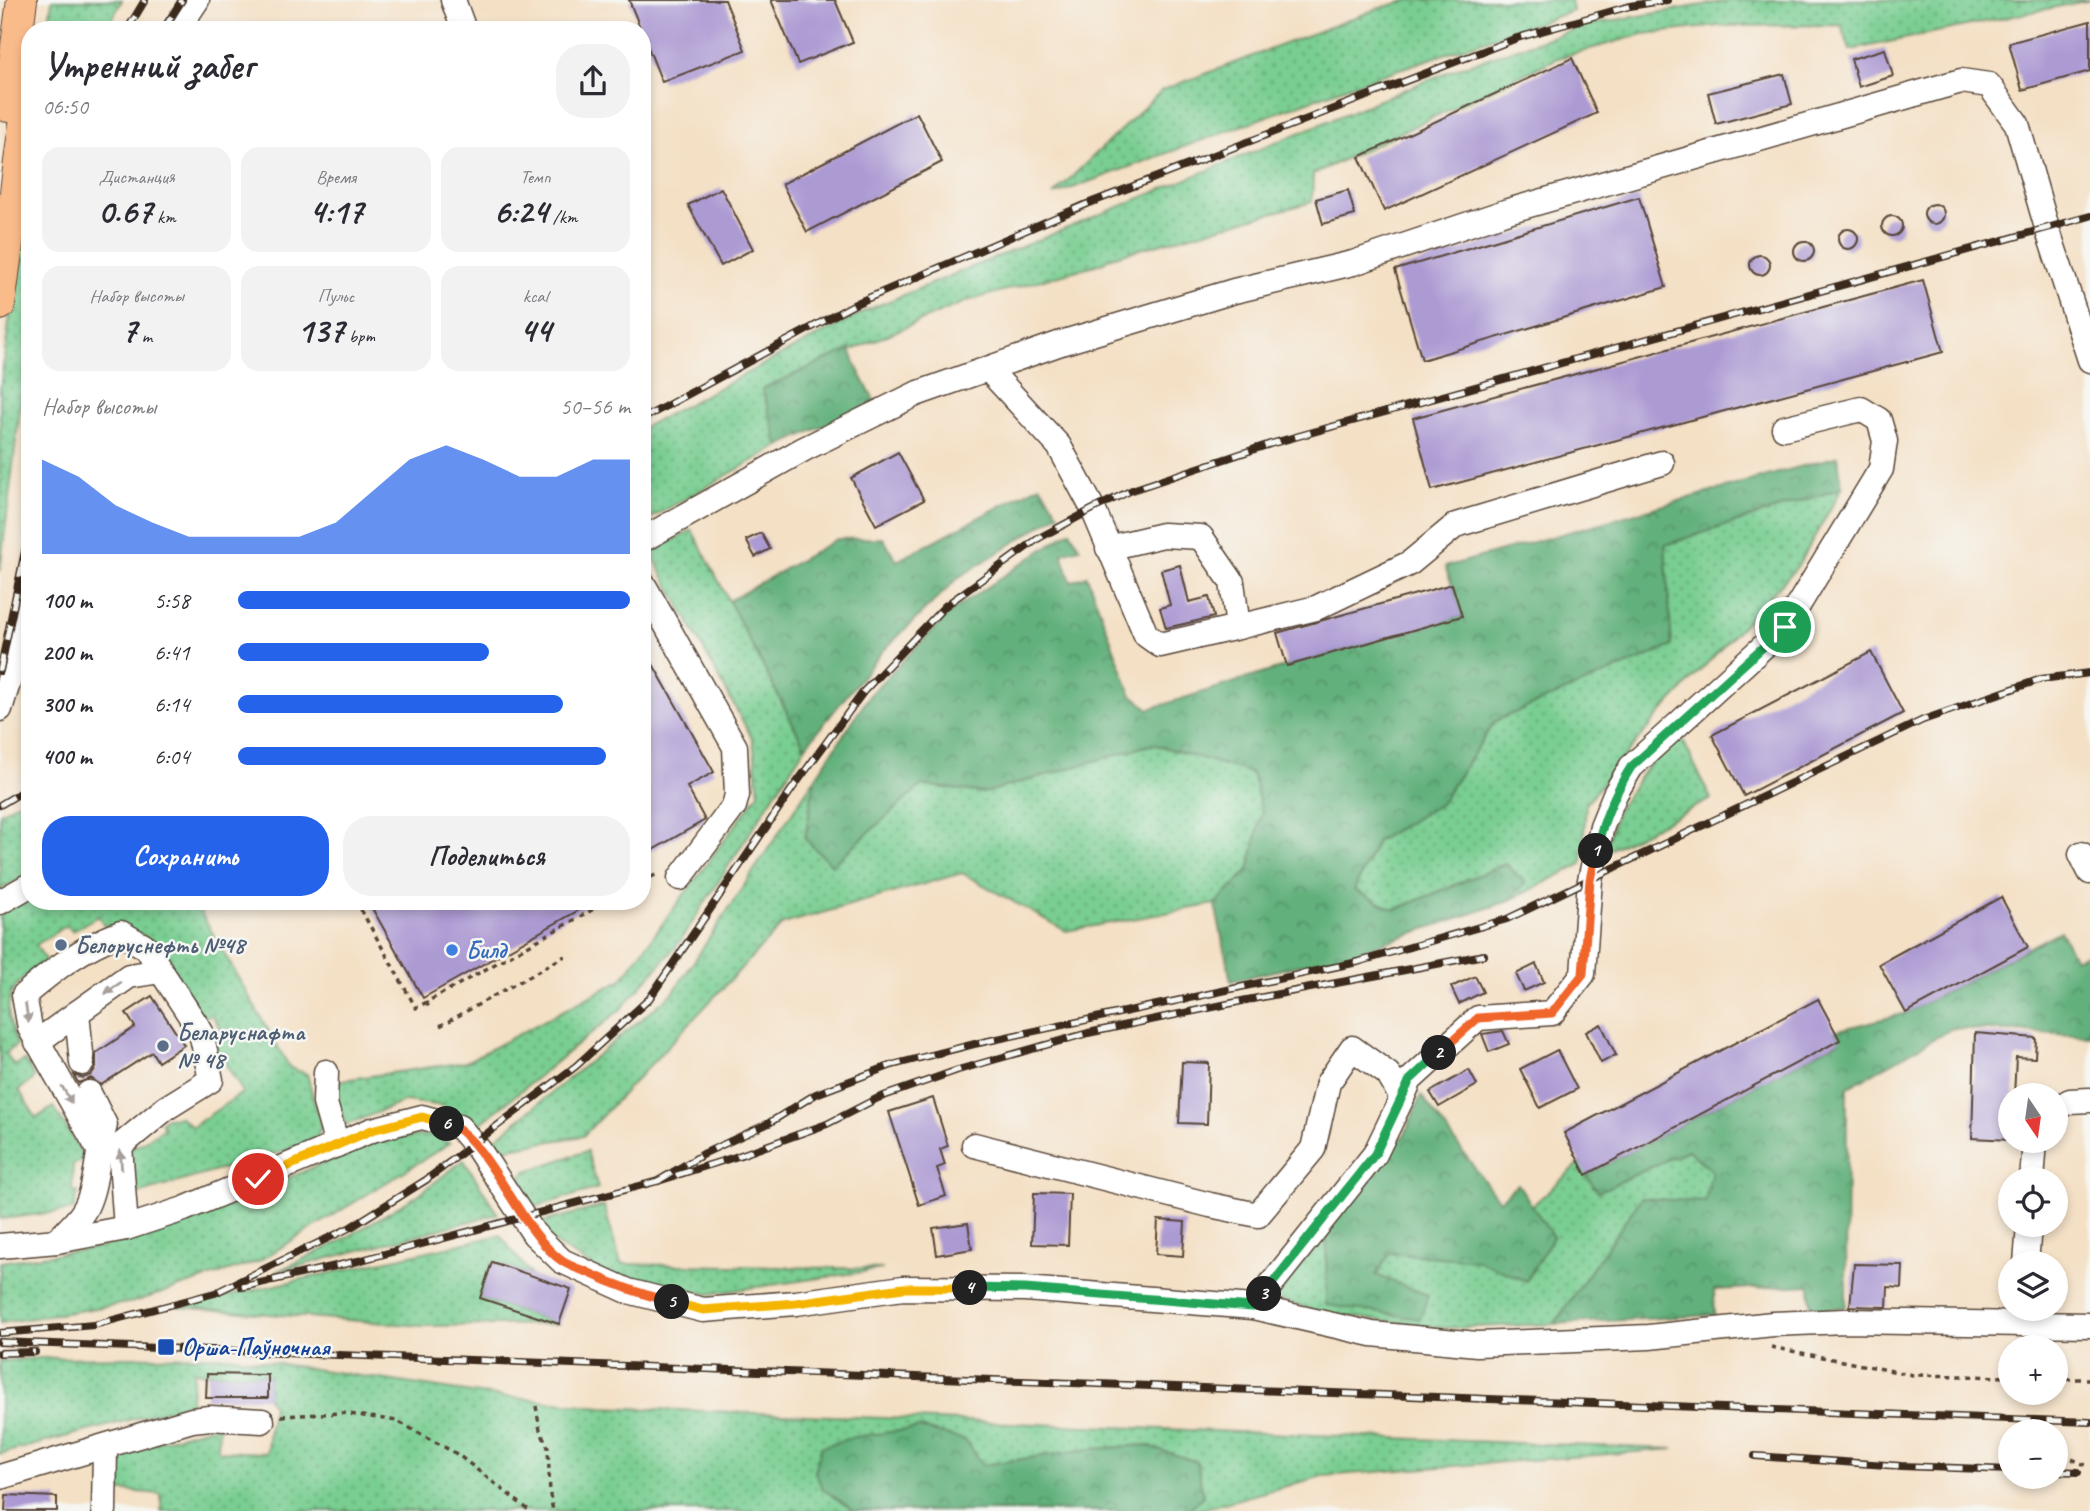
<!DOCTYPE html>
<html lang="ru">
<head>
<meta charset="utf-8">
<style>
  body { margin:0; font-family:Caveat,sans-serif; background:#f2f2f3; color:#2b2b33; height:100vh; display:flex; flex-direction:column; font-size:26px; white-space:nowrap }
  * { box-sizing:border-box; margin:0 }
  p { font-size:23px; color:#7c7c81 }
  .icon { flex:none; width:38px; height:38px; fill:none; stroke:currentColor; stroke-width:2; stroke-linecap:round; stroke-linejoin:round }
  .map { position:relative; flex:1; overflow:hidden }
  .side { position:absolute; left:21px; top:21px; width:630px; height:889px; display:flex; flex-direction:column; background:#fff; border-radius:28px; box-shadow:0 4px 10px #0003 }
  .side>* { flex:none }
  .needle { width:46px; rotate:167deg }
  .tools { position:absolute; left:1998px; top:1083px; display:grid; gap:14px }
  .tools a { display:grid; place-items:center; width:70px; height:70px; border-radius:50%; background:#fff; box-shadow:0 4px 10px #0003; font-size:35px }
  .pin { position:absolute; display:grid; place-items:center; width:60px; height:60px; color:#fff; margin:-30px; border:4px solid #fff; border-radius:50%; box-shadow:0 2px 7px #0007 }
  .km { position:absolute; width:35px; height:35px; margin:-18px; border-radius:50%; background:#222; color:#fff; font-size:19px; line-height:35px; text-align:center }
  .round { display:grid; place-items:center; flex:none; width:74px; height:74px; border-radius:28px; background:#f2f2f3 }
  .headline { display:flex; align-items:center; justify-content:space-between; height:119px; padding:0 21px }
  h1 { font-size:38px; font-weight:700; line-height:52px }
  .stats { display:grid; grid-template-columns:repeat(3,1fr); gap:10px; height:119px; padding:7px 21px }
  .stats div { display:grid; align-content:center; border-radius:18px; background:#f2f2f3; text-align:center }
  .stats b { font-size:35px; font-weight:700 }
  .stats small { font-size:19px; font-weight:400 }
  .stats p { font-size:19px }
  .chart { height:196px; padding:14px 21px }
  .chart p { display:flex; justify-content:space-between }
  .chart svg { width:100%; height:126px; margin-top:7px; fill:#2563eb; opacity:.7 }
  .action { display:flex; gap:14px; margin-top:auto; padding:14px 21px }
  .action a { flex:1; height:80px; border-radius:28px; background:#2563eb; color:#fff; font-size:28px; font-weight:700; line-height:80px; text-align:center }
  .action a+a { background:#f2f2f3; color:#2b2b33 }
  ul { padding:0 21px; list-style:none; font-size:23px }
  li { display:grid; grid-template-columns:112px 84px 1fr; align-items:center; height:52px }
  li i { height:18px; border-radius:9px; background:#2563eb }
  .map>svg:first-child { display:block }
  .grass { fill:url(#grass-dots); stroke:#5a7c58; stroke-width:2 }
  .forest { fill:url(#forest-crowns); stroke:#4e6e4d; stroke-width:2 }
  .building { fill:#ac9ad3 }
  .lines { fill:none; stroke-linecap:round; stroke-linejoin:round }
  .minor-casing { stroke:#574537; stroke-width:27 }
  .major-casing { stroke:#574537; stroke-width:32 }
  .path { stroke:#574537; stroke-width:3.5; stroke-dasharray:5 5; stroke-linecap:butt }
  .minor { stroke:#fff; stroke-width:24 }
  .major { stroke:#fabb8b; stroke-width:30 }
  .rail-casing { stroke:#3b2a1e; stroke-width:8 }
  .rail { stroke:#f6f6f2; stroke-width:5; stroke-dasharray:16; stroke-linecap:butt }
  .oneway { fill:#a79f9a }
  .split-1-casing { stroke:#fff; stroke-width:14 }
  .split-2-casing { stroke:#fff; stroke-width:14 }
  .split-3-casing { stroke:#fff; stroke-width:14 }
  .split-4-casing { stroke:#fff; stroke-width:14 }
  .split-5-casing { stroke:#fff; stroke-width:14 }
  .split-6-casing { stroke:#fff; stroke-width:14 }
  .split-7-casing { stroke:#fff; stroke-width:14 }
  .split-1 { stroke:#22a559; stroke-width:9 }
  .split-2 { stroke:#f0652b; stroke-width:9 }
  .split-3 { stroke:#22a559; stroke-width:9 }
  .split-4 { stroke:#22a559; stroke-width:9 }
  .split-5 { stroke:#f5b400; stroke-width:9 }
  .split-6 { stroke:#f0652b; stroke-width:9 }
  .split-7 { stroke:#f5b400; stroke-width:9 }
  .service-dot { fill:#5c6f8a; stroke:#f6f6f2; stroke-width:2.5 }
  .shop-dot { fill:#3f7fe0; stroke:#f6f6f2; stroke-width:2.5 }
  .transit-dot { fill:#1a4fb4; stroke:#f6f6f2; stroke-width:2.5 }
  .labels { text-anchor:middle; stroke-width:5; stroke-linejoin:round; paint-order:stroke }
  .service-label { font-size:24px; font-weight:bold; fill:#4e5e75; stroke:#f6f6f2; text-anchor:start }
  .shop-label { font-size:24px; font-weight:bold; fill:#366cbe; stroke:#f6f6f2; text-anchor:start }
  .transit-label { font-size:24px; font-weight:bold; fill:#164399; stroke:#f6f6f2; text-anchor:start }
</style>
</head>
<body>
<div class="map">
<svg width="2090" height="1511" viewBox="0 0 2090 1511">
  <defs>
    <pattern id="grass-dots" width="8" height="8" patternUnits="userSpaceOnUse" patternTransform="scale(1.75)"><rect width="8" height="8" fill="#79ce92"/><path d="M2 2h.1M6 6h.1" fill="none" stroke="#64a777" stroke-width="1.8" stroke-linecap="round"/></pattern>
    <pattern id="forest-crowns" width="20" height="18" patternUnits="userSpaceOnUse" patternTransform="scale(1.75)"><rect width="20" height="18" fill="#62b17c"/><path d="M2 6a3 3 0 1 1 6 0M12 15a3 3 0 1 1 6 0" fill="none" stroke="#529065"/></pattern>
  </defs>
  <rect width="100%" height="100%" fill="#f6f6f2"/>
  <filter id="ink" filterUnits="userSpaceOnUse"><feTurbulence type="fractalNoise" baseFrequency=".0143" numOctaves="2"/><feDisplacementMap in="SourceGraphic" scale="14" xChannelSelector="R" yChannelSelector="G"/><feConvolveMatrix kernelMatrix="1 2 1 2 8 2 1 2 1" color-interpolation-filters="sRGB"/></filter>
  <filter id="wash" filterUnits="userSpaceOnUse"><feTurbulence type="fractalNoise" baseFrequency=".00686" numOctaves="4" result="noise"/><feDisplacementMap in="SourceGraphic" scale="28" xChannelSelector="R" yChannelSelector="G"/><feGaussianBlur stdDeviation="1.57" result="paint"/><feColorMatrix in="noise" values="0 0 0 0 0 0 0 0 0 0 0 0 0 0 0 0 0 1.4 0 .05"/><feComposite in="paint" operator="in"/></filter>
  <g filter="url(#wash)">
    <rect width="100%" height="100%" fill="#f4e0c5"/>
    <g class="grass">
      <path d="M52,0H122L107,30H48Z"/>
      <path d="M1410,0H1571L1573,11L1352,85L1053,195L1162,90L1380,8Z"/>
      <path d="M1732,0H2090L1850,50L1841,25L1719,26L1643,34L1558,58L1313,174L1312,202L1111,257L1102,263L967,301L763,388L779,446L642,523V428L867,310L1455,69L1587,25Z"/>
      <path d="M30,166V326L0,572V390Z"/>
      <path d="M1842,488L1798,566L1658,716L1586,803L1582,864L1506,902L1526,883L1505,864L1394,910L1354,890L1377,841L1440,804L1495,721L1671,646L1665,545Z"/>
      <path d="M692,530L805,747L679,943L621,1009L475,1128L443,1106L406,1101L346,1125L335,1098L337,1081L466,1062L621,980L759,793L753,740L651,553Z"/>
      <path d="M1680,734L1711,799L1605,852L1617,810L1645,770Z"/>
      <path d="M1153,744L1252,773L1262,812L1249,870L1215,904L1066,931L962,873L783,924L583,1136L502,1149L489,1144L673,993L815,778L805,839L832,865L922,785L984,793Z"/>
      <path d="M30,795V873L0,890V813Z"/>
      <path d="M30,898V901H194L290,1068L307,1074L321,1128L315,1142L141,1193L132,1191L124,1150L140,1144L164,1128L161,1122L166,1118L181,1117L192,1127L243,1092L210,1039L222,1031L211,1014L199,1021L144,935L107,929L98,916L72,931L67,925L36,945L46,961C7,988 0,998 17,1045L6,1053L14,1066L25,1060L35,1078L19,1090L36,1118L54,1107L82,1154V1161L73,1164L72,1191L78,1192L73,1210L0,1219V914Z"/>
      <path d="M429,1135L450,1143L259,1261L134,1302L0,1323V1262L98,1248L216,1209L377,1140Z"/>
      <path d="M1688,1150L1712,1171L1705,1202L1641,1199L1554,1324L1445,1328L1328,1314L1274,1299L1327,1230L1326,1305L1428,1295L1376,1276L1390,1253L1478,1260L1526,1281L1553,1237L1532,1206L1580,1163L1599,1191Z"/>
      <path d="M587,1151L598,1188L528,1209L516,1182L526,1171Z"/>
      <path d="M464,1160L498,1214L276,1272L339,1242L418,1195Z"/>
      <path d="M604,1206L621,1264L883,1269L708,1294L610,1278L550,1240L538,1223Z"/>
      <path d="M500,1235L531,1275L492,1262L480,1298L559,1324L425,1326L178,1307Z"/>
      <path d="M229,1356L479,1394L602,1407L1674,1449L1323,1476L1195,1511H1187L1203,1496L1197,1462L1145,1445L1082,1450L983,1465L965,1440L822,1488L854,1511H161V1494L114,1490L115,1453L219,1425L218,1451L267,1453L269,1427L273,1406L268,1398V1375L194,1372L190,1404L0,1454V1361L39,1358Z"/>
    </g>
    <g class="forest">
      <path d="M850,349L856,366L875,402L779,446L762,389Z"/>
      <path d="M1838,456L1842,488L1665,545L1672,646L1495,721L1440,804L1377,841L1354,890L1395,910L1505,864L1526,883L1506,902L1356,952L1231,981L1215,904L1249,870L1262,812L1252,773L1153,744L984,793L922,785L832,865L805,839L815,778L872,692L952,611L1070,531L1080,548L1062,553L1071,582L1087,576L1131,694L1149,709L1287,666L1461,616L1452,584L1445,567Z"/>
      <path d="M1040,485L1059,514L958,578L881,653L805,747L729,601L837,539L883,538L897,561Z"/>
      <path d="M2060,931L2075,959L2090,953V1036L1953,1028L1847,1088L1846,1307L1811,1310L1810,1285L1714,1290L1715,1315L1554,1324L1641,1198L1705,1202L1712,1171L1688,1150L1598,1192L1586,1175L1839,1041L1835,1031L1906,1013Z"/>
      <path d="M1421,1095L1499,1201L1518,1184L1553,1237L1526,1281L1477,1260L1390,1253L1376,1275L1428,1295L1420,1319L1326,1305L1327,1230L1405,1134Z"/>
      <path d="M920,1428L965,1440L983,1465L1082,1450L1145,1445L1197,1462L1203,1496L1187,1511H854L822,1488L815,1472L821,1447L854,1437Z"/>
    </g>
    <g id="blocks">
      <g class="building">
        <path d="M629,0H725L745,50L662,82Z"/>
        <path d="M771,0H835L853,42L798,64Z"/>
        <path d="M2090,21V71L2022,90L2009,43Z"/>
        <path d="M1885,49L1893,76L1859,87L1851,59Z"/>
        <path d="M1572,58L1597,113L1384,211L1359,157Z"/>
        <path d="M1784,74L1792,104L1716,124L1708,93Z"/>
        <path d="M917,113L942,162L807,232L782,184Z"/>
        <path d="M721,188L753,249L721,266L688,205Z"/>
        <path d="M1348,190L1355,215L1323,224L1316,199Z"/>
        <path d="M1639,197L1666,287L1422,360L1395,270Z"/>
        <circle cx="1934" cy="214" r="10"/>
        <circle cx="1892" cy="226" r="10"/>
        <circle cx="1848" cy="239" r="10"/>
        <circle cx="1804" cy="251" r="10"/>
        <circle cx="1760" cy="265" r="10"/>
        <path d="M1923,280L1943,352L1432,490L1413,418Z"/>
        <path d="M898,452L924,500L876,525L851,478Z"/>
        <path d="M761,533L770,549L755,557L746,540Z"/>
        <path d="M1180,565L1189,602L1209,597L1214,617L1166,628L1160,608L1170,605L1161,570Z"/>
        <path d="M1452,584L1462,616L1287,666L1277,633Z"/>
        <path d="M642,645L714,772L687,787L705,820L642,856Z"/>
        <path d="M1871,652L1903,713L1744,796L1712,735Z"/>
        <path d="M2001,897L2028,947L1906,1013L1879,964Z"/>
        <path d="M368,901H595L423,998Z"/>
        <path d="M1536,964L1544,982L1524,991L1516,974Z"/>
        <path d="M1475,976L1483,992L1459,1004L1451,987Z"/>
        <path d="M152,996L184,1045L158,1062L152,1052L101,1085L91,1078L78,1083L74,1075L83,1078L91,1075L96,1068V1053L135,1027L126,1013Z"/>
        <path d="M1818,999L1840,1040L1586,1175L1564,1133Z"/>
        <path d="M1601,1024L1616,1055L1601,1063L1586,1032Z"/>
        <path d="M1503,1031L1509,1044L1489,1052L1482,1034Z"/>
        <path d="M1975,1033L2036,1038L2035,1058L2016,1057L2014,1096H2011V1140L1972,1138Z"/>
        <path d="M1557,1050L1577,1089L1540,1108L1520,1069Z"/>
        <path d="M1182,1062L1209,1063L1207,1124L1179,1123Z"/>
        <path d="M1469,1070L1477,1085L1439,1107L1430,1092Z"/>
        <path d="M933,1098L948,1146L940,1149L945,1165L937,1168L946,1196L919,1205L889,1112Z"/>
        <path d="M1034,1193L1070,1194L1068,1245L1032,1244Z"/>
        <path d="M1158,1220L1185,1222L1183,1256L1156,1254Z"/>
        <path d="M968,1223L972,1249L937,1255L933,1228Z"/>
        <path d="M492,1262L571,1289L559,1324L480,1298Z"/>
        <path d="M1854,1264L1903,1265L1902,1288L1888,1287L1887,1307L1850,1306Z"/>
        <path d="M207,1374L268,1375V1398H206Z"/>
        <path d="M6,1495L57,1497V1511H5Z"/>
      </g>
    </g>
  </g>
  <g filter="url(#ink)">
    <use href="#blocks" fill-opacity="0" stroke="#574537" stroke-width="2"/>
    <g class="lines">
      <defs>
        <g id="minor">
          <path d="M453,0L464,30"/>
          <path d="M177,30L197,0"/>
          <path d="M988,369L1059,446L1093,509L1146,635L1160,645L1238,627L1232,582L1201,537L1163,535L1108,548"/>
          <path d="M642,540L804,449L916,394L1061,343L1234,291L1353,263L1508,211L1961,81L1989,85L2017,124L2047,228L2090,360"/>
          <path d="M642,582L735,747L737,795L734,806L680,878"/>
          <path d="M1238,627L1316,608L1410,563L1456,525L1662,463"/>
          <path d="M0,709L14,664L30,582"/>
          <path d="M2081,854L2090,872"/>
          <path d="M0,902L30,885"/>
          <path d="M37,1042L77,1013"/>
          <path d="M82,1063L77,1013L129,976L161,971L201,1032L211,1080L166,1108L120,1146L126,1228"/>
          <path d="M326,1072L325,1103L337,1145"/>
          <path d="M1402,1098L1410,1080L1478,1018L1552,1013L1583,974L1590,880L1602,826L1615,794L1631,767L1785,627L1881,469L1885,441L1879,420L1861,409L1784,428"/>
          <path d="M2056,1109L2070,1101L2090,1100"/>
          <path d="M974,1145L1210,1205L1258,1215L1313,1149L1328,1083L1352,1048L1388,1074L1402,1098L1375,1154L1253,1307"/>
          <path d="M98,1148L30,1028L24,995C56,968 81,948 121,933L147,948L161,971"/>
          <path d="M2032,1180L2035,1141"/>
          <path d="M57,1241C65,1232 77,1222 83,1212C97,1191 97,1151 105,1125L89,1093"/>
          <path d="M0,1246L57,1241L126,1228L184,1209L372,1130L422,1117L459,1127L479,1150L534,1234L562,1261L628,1291L703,1310L796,1303L903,1288L1025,1289L1253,1307L1372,1334L1477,1344L1649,1337L1773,1324L1846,1321L2090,1325"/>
          <path d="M2026,1264L2029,1225"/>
          <path d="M0,1477L192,1420L210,1418L262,1421"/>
          <path d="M104,1511L105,1448"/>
        </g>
        <g id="major">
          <path d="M8,107L22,0"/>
          <path d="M0,305L30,79"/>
        </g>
      </defs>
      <use href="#minor" class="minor-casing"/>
      <use href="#major" class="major-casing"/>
      <g class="path">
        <path d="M642,882L659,873"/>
        <path d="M356,901L416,1008L608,901"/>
        <path d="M426,1002L430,1009"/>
        <path d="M440,1026L565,956"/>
        <path d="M1771,1347L1913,1375L2011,1377"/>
        <path d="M2056,1379H2090"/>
        <path d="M536,1406L540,1430L548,1447L550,1495L553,1511"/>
        <path d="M281,1416L343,1413L397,1421L457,1454L530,1511"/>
        <path d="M2072,1459L2090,1467"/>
      </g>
      <use href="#minor" class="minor"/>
      <use href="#major" class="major"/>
      <defs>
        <g id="rail">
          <path d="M127,30L145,0"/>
          <path d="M163,30L182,0"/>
          <path d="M642,419L857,303L1087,204L1517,38L1630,6L1667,0"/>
          <path d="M0,671L30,527"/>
          <path d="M0,805L30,787"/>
          <path d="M658,1181L705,1153L769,1123L816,1094L892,1065L974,1044L1358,962L1507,919L1923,720L2041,679L2090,673"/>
          <path d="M242,1287L358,1261L658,1181L735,1157L827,1124L878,1098L958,1070L1088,1033L1247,1000L1484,955"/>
          <path d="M0,1333L94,1325L215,1293L351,1227L426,1180L576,1066L649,999L792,789L864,691L945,606L1039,538L1093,509L1132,490L1270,444L2090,216"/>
          <path d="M0,1342L2090,1422"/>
          <path d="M0,1353L35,1352"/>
          <path d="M1755,1456L1901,1466L2011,1470"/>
          <path d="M2056,1471L2078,1472"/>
        </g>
      </defs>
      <use href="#rail" class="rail-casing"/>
      <use href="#rail" class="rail"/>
    </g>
    <defs><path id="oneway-solid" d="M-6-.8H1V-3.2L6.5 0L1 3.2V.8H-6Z" transform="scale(1.75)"/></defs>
    <g class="oneway">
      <use href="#oneway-solid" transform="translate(113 988) rotate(144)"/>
      <use href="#oneway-solid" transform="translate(27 1013) rotate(81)"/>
      <use href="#oneway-solid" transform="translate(67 1095) rotate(60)"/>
      <use href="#oneway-solid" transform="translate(121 1160) rotate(-94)"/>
    </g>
  </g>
  <g class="lines" filter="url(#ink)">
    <defs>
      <path id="split-1" d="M1596,851C1603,820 1614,794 1631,767L1785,627"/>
      <path id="split-2" d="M1439,1053L1478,1018L1552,1013L1583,974L1590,880L1596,851"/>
      <path id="split-3" d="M1264,1294L1375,1154L1410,1080L1439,1053"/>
      <path id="split-4" d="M970,1288L1025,1289L1253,1307L1264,1294"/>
      <path id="split-5" d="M672,1302L703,1310L796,1303L903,1288H970"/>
      <path id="split-6" d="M447,1124C486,1134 521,1233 562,1261C569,1266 579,1269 587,1272C617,1286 640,1294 672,1302"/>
      <path id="split-7" d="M258,1179L372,1130L422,1117L447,1124"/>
    </defs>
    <use href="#split-1" class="split-1-casing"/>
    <use href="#split-2" class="split-2-casing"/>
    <use href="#split-3" class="split-3-casing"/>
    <use href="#split-4" class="split-4-casing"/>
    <use href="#split-5" class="split-5-casing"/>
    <use href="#split-6" class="split-6-casing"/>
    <use href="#split-7" class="split-7-casing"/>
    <use href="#split-1" class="split-1"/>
    <use href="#split-2" class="split-2"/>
    <use href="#split-3" class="split-3"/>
    <use href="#split-4" class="split-4"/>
    <use href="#split-5" class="split-5"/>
    <use href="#split-6" class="split-6"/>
    <use href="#split-7" class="split-7"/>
  </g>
  <g class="service-dot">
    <circle cx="61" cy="945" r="7"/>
    <circle cx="163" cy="1046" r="7"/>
  </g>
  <circle class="shop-dot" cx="452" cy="950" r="7"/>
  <rect class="transit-dot" x="157" y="1338" width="18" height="18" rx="3.5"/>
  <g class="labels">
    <g class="service-label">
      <text x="75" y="953">Белоруснефть №48</text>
      <text x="177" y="1040">Беларуснафта<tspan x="177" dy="28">№ 48</tspan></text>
    </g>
    <g class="shop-label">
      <text x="466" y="958">Билд</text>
    </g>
    <g class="transit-label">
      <text x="182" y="1355">Орша-Паўночная</text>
    </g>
  </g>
</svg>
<div class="tools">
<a><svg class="needle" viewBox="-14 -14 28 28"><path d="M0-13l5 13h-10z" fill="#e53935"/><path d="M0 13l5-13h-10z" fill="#7c7c81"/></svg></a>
<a><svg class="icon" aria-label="locate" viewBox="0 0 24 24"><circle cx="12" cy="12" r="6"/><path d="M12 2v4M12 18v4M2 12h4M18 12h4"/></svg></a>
<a><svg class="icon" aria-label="layers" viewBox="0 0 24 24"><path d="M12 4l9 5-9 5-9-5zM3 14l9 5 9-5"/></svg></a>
<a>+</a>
<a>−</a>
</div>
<div class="pin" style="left:1785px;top:627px;background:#1e9e55"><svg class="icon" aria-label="arrive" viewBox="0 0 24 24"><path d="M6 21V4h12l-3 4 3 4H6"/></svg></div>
<div class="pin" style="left:258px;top:1179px;background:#d93025"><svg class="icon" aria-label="check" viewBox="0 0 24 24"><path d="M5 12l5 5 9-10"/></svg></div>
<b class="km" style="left:1596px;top:851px">1</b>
<b class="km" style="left:1439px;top:1053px">2</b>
<b class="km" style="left:1264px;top:1294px">3</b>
<b class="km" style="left:970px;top:1288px">4</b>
<b class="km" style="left:672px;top:1302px">5</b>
<b class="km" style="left:447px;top:1124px">6</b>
<section class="side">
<div class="headline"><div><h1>Утренний забег</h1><p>06:50</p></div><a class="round"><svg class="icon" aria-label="share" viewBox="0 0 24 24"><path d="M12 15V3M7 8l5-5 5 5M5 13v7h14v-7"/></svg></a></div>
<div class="stats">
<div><p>Дистанция</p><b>0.67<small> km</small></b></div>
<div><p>Время</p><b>4:17</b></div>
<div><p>Темп</p><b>6:24<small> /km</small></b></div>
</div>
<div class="stats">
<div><p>Набор высоты</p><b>7<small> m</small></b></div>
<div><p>Пульс</p><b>137<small> bpm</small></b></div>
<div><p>kcal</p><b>44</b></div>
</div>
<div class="chart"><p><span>Набор высоты</span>50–56 m</p>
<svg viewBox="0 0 160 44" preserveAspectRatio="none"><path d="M0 44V11L10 17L20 27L30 33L40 38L50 38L60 38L70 38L80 33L90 22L100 11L110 6L120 11L130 17L140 17L150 11L160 11V44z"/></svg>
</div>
<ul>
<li><b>100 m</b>5:58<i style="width:100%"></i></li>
<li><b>200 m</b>6:41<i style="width:64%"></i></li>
<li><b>300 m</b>6:14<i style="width:83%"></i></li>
<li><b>400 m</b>6:04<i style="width:94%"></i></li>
</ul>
<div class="action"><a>Сохранить</a><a>Поделиться</a></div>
</section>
</div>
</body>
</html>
